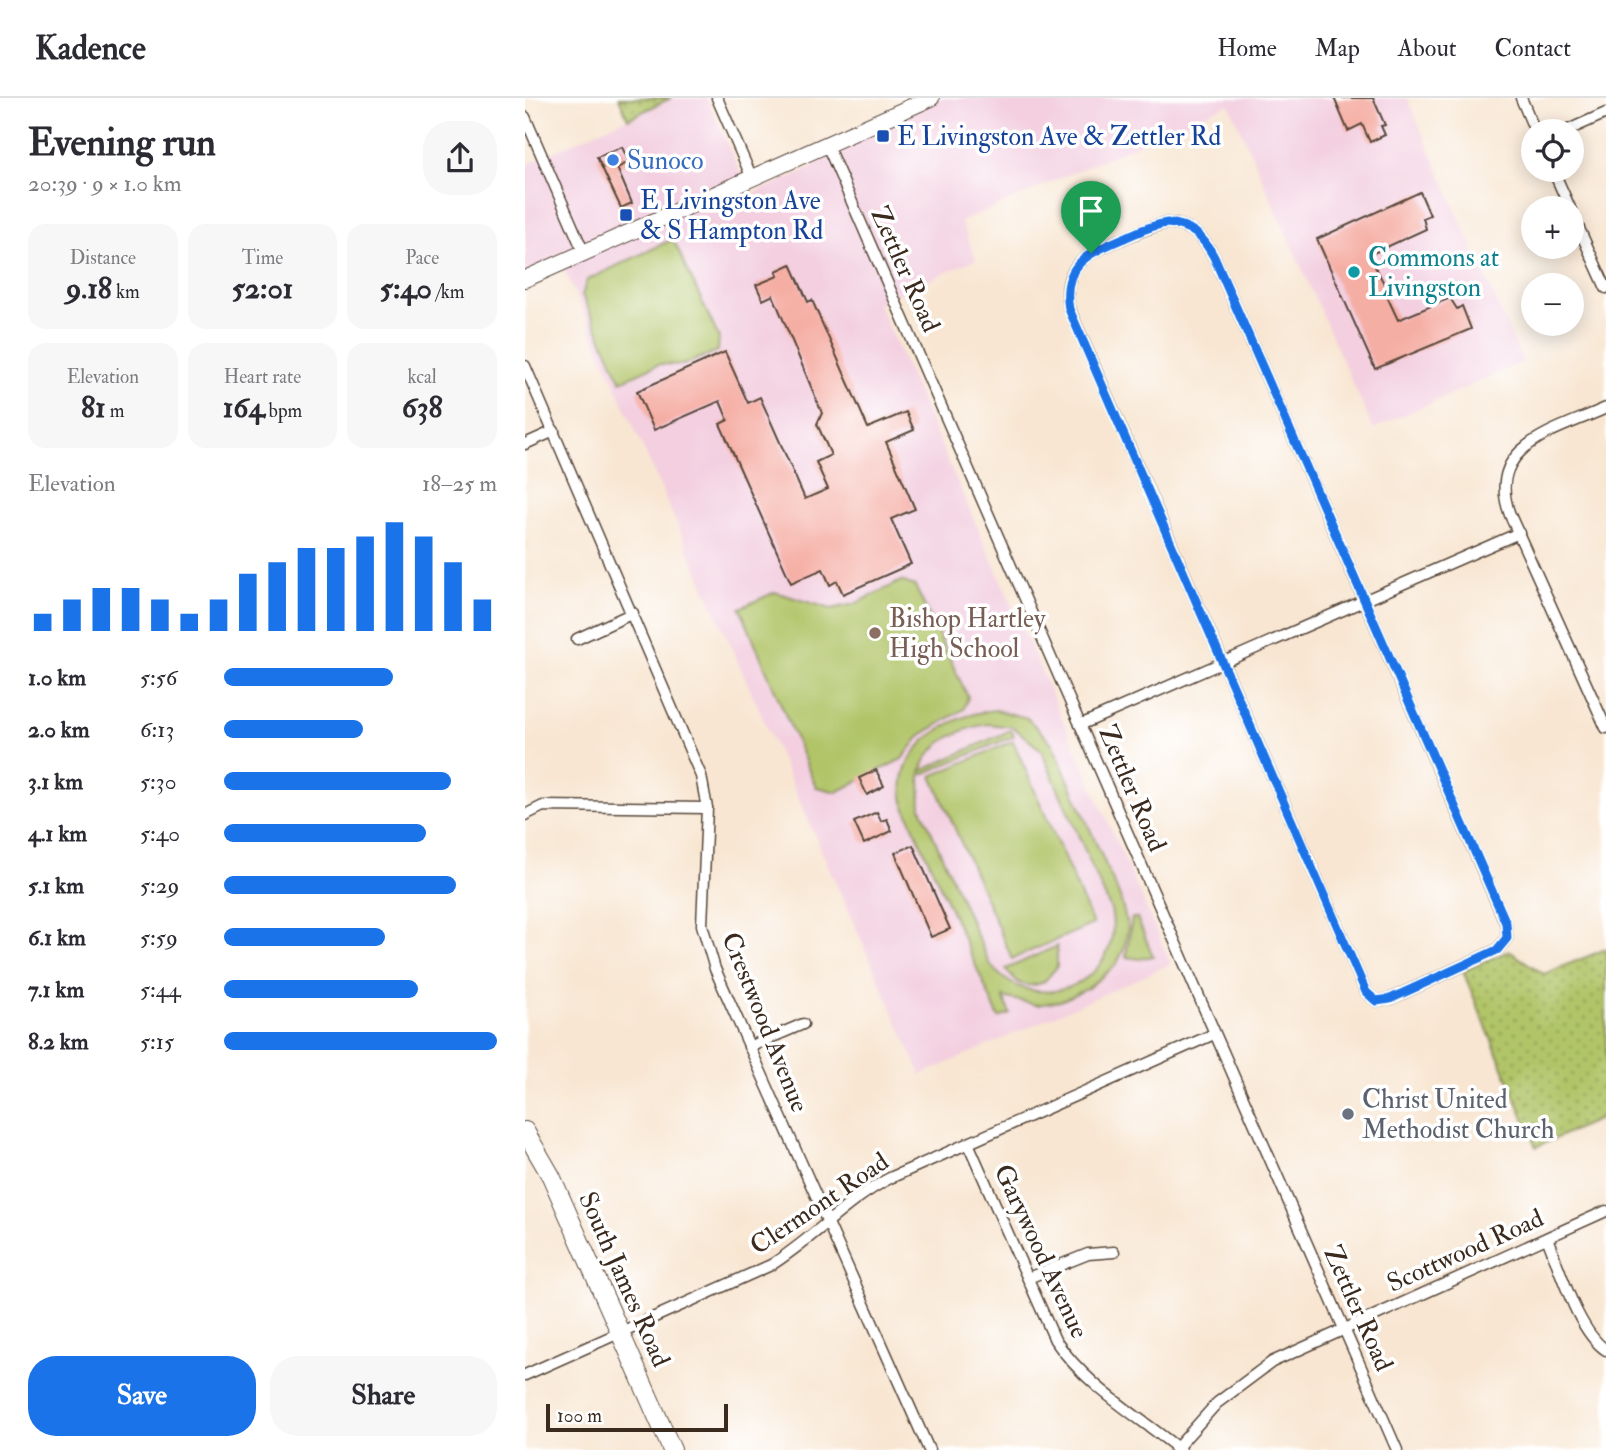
<!DOCTYPE html>
<html lang="en">
<head>
<meta charset="utf-8">
<style>
  body { margin:0; font-family:"IM FELL Double Pica",serif; background:#f7f7f7; color:#2b2b33; height:100vh; display:flex; flex-direction:column; font-size:26px; white-space:nowrap }
  * { box-sizing:border-box; margin:0 }
  p { font-size:23px; color:#7c7c81 }
  .icon { flex:none; width:38px; height:38px; fill:none; stroke:currentColor; stroke-width:2; stroke-linecap:round; stroke-linejoin:round }
  .map { position:relative; flex:1; overflow:hidden }
  .details { display:flex; flex-direction:column; background:#fff; width:525px }
  .details>* { flex:none }
  .fabs { position:absolute; left:996px; top:21px; display:grid; gap:14px }
  .fabs a { display:grid; place-items:center; width:63px; height:63px; border-radius:50%; background:#fff; box-shadow:0 4px 18px #0003; font-size:35px }
  .scale { position:absolute; left:21px; bottom:18px; width:182px; box-sizing:border-box; padding-left:7px; border:4px solid #3b2a1e; border-top:0; font-size:19px; line-height:24px; white-space:nowrap; color:#3b2a1e; -webkit-text-stroke:5px #fff; paint-order:stroke }
  .pin { position:absolute; display:grid; place-items:center; width:60px; height:60px; color:#fff; margin:-72px -30px; border-radius:50% 50% 50% 0; rotate:-45deg; box-shadow:0 0 7px #0007 }
  .pin .icon { rotate:45deg }
  .round { display:grid; place-items:center; flex:none; width:74px; height:74px; border-radius:28px; background:#f7f7f7 }
  .summary { display:flex; align-items:center; justify-content:space-between; height:119px; padding:0 28px }
  h1 { font-size:38px; font-weight:700; line-height:52px }
  .figures { display:grid; grid-template-columns:repeat(3,1fr); gap:10px; height:119px; padding:7px 28px }
  .figures div { display:grid; align-content:center; border-radius:18px; background:#f7f7f7; text-align:center }
  .figures b { font-size:30px; font-weight:700 }
  .figures small { font-size:19px; font-weight:400 }
  .figures p { font-size:19px }
  .chart { height:196px; padding:14px 28px }
  .chart p { display:flex; justify-content:space-between }
  .chart svg { width:100%; height:126px; margin-top:7px; stroke:#1a73e8; stroke-width:6 }
  .cta { display:flex; gap:14px; margin-top:auto; padding:14px 28px }
  .cta a { flex:1; height:80px; border-radius:28px; background:#1a73e8; color:#fff; font-size:28px; font-weight:700; line-height:80px; text-align:center }
  .cta a+a { background:#f7f7f7; color:#2b2b33 }
  ul { padding:0 28px; list-style:none; font-size:23px }
  li { display:grid; grid-template-columns:112px 84px 1fr; align-items:center; height:52px }
  li i { height:18px; border-radius:9px; background:#1a73e8 }
  header { display:flex; align-items:center; gap:42px; box-sizing:border-box; height:98px; padding:0 35px; background:#fff; border-bottom:2px solid #e1e1e2 }
  header strong { font-size:33px }
  nav { display:flex; gap:38px; margin-inline-start:auto; font-size:24px }
  main { display:flex; flex:1; min-height:0 }
  .map>svg:first-child { display:block }
  .built { fill:#f3cfe0 }
  .grass { fill:url(#grass-dots); stroke:#767742; stroke-width:2 }
  .garden { fill:#b1c467; stroke:#767742; stroke-width:2; fill-rule:evenodd }
  .building { fill:#f5aea4 }
  .lines { fill:none; stroke-linecap:round; stroke-linejoin:round }
  .street-casing { stroke:#574639; stroke-width:13 }
  .secondary-casing { stroke:#574639; stroke-width:18 }
  .primary-casing { stroke:#574639; stroke-width:20 }
  .street { stroke:#fff; stroke-width:10 }
  .secondary { stroke:#fff; stroke-width:16 }
  .primary { stroke:#fff; stroke-width:18 }
  .route-casing { stroke:#fff; stroke-width:14 }
  .route { stroke:#1a73e8; stroke-width:9 }
  .transit-dot { fill:#1a4fb4; stroke:#fff; stroke-width:2.5 }
  .shop-dot { fill:#3f7fe0; stroke:#fff; stroke-width:2.5 }
  .culture-dot { fill:#0f9aa8; stroke:#fff; stroke-width:2.5 }
  .education-dot { fill:#8d6e63; stroke:#fff; stroke-width:2.5 }
  .worship-dot { fill:#6b7280; stroke:#fff; stroke-width:2.5 }
  .labels { text-anchor:middle; stroke-width:7; stroke-linejoin:round; paint-order:stroke }
  .transit-label { font-size:26px; fill:#164399; stroke:#fff; text-anchor:start }
  .shop-label { font-size:26px; fill:#366cbe; stroke:#fff; text-anchor:start }
  .culture-label { font-size:26px; fill:#0d838f; stroke:#fff; text-anchor:start }
  .street-label { font-size:26px; fill:#3b2a1e; stroke:#fff }
  .education-label { font-size:26px; fill:#785e54; stroke:#fff; text-anchor:start }
  .worship-label { font-size:26px; fill:#5b616d; stroke:#fff; text-anchor:start }
</style>
</head>
<body>
<header>
<strong>Kadence</strong>
<nav><a>Home</a><a>Map</a><a>About</a><a>Contact</a></nav>
</header>
<main>
<section class="details">
<div class="summary"><div><h1>Evening run</h1><p>20:39 · 9 × 1.0 km</p></div><a class="round"><svg class="icon" aria-label="share" viewBox="0 0 24 24"><path d="M12 15V3M7 8l5-5 5 5M5 13v7h14v-7"/></svg></a></div>
<div class="figures">
<div><p>Distance</p><b>9.18<small> km</small></b></div>
<div><p>Time</p><b>52:01</b></div>
<div><p>Pace</p><b>5:40<small> /km</small></b></div>
</div>
<div class="figures">
<div><p>Elevation</p><b>81<small> m</small></b></div>
<div><p>Heart rate</p><b>164<small> bpm</small></b></div>
<div><p>kcal</p><b>638</b></div>
</div>
<div class="chart"><p><span>Elevation</span>18–25 m</p>
<svg viewBox="0 0 160 44" preserveAspectRatio="none"><path d="M5 44V38M15 44V33M25 44V29M35 44V29M45 44V33M55 44V38M65 44V33M75 44V24M85 44V20M95 44V15M105 44V15M115 44V11M125 44V6M135 44V11M145 44V20M155 44V33"/></svg>
</div>
<ul>
<li><b>1.0 km</b>5:56<i style="width:62%"></i></li>
<li><b>2.0 km</b>6:13<i style="width:51%"></i></li>
<li><b>3.1 km</b>5:30<i style="width:83%"></i></li>
<li><b>4.1 km</b>5:40<i style="width:74%"></i></li>
<li><b>5.1 km</b>5:29<i style="width:85%"></i></li>
<li><b>6.1 km</b>5:59<i style="width:59%"></i></li>
<li><b>7.1 km</b>5:44<i style="width:71%"></i></li>
<li><b>8.2 km</b>5:15<i style="width:100%"></i></li>
</ul>
<div class="cta"><a>Save</a><a>Share</a></div>
</section>
<div class="map">
<svg width="1081" height="1352" viewBox="0 0 1081 1352">
  <defs>
    <pattern id="grass-dots" width="8" height="8" patternUnits="userSpaceOnUse" patternTransform="scale(1.75)"><rect width="8" height="8" fill="#b1c467"/><path d="M2 2h.1M6 6h.1" fill="none" stroke="#919f54" stroke-width="1.8" stroke-linecap="round"/></pattern>
  </defs>
  <rect width="100%" height="100%" fill="#fff"/>
  <filter id="ink" filterUnits="userSpaceOnUse"><feTurbulence type="fractalNoise" baseFrequency=".0143" numOctaves="2"/><feDisplacementMap in="SourceGraphic" scale="14" xChannelSelector="R" yChannelSelector="G"/><feConvolveMatrix kernelMatrix="1 2 1 2 8 2 1 2 1" color-interpolation-filters="sRGB"/></filter>
  <filter id="wash" filterUnits="userSpaceOnUse"><feTurbulence type="fractalNoise" baseFrequency=".00686" numOctaves="4" result="noise"/><feDisplacementMap in="SourceGraphic" scale="28" xChannelSelector="R" yChannelSelector="G"/><feGaussianBlur stdDeviation="1.57" result="paint"/><feColorMatrix in="noise" values="0 0 0 0 0 0 0 0 0 0 0 0 0 0 0 0 0 1.4 0 .05"/><feComposite in="paint" operator="in"/></filter>
  <g filter="url(#wash)">
    <rect width="100%" height="100%" fill="#f8e6d2"/>
    <path class="built" d="M146,0H182L225,97L292,67L287,52L404,0H882L998,264L848,331L704,6L436,124L451,161L353,205L646,866L396,977L42,178L34,166L0,181V67Z"/>
    <g class="grass">
      <path d="M94,0H146L103,21Z"/>
      <path d="M1081,851V1018L1011,1049L938,873L984,853L1019,876Z"/>
    </g>
    <g class="garden">
      <path d="M148,141L194,240L193,253L158,267L134,266L96,283L57,197L62,182Z"/>
      <path d="M376,483L390,488L443,599L439,611L396,637L377,661L312,694L291,689L215,510L250,494L306,511L330,506Z"/>
      <path d="M471,612L502,620L527,645L595,799L603,830L599,851L591,867L562,891L536,903L512,907L478,899L485,916L474,920L382,714C360,657 421,616 471,612ZM463,626L488,629L516,652L586,812C602,884 508,924 464,865L396,710L395,677L489,638L486,632L396,673C404,645 436,630 463,626Z"/>
      <path d="M488,643L568,826L487,861L407,678Z"/>
      <path d="M607,820H612L628,858L615,861L601,859Z"/>
      <path d="M532,848V869L519,884C503,891 490,886 481,871Z"/>
    </g>
    <g id="blocks">
      <g class="building">
        <path d="M809,0H848L860,27L856,28L860,37L845,44L837,26L823,33Z"/>
        <path d="M97,49L104,64L92,70L107,105L96,110L72,59Z"/>
        <path d="M895,94L905,117L898,120L901,131L844,157L863,193L860,194L873,222L925,200L932,211L937,208L946,231L850,271L792,141Z"/>
        <path d="M266,166L283,204L287,202L343,330L381,314L389,332L361,344L390,411L366,421L386,466L318,496L312,483L305,487L298,471L266,485L195,326L203,322L195,303L129,332L112,293L200,254L223,305L235,299L280,401L303,391L291,364L306,357L292,326L297,315L248,197L238,202L231,187L253,178L251,173Z"/>
        <path d="M351,672L359,688L342,697L334,680Z"/>
        <path d="M352,714L356,723L362,721L367,733L339,746L329,724Z"/>
        <path d="M388,747L425,831L406,839L370,755Z"/>
      </g>
    </g>
  </g>
  <g filter="url(#ink)">
    <use href="#blocks" fill-opacity="0" stroke="#574639" stroke-width="2"/>
    <g class="lines">
      <defs>
        <g id="street">
          <path d="M192,0L227,80"/>
          <path d="M996,0L1010,33"/>
          <path d="M0,19L59,155"/>
          <path d="M1041,33L1081,15"/>
          <path d="M302,47L872,1352"/>
          <path d="M1028,72L1045,110"/>
          <path d="M1046,113L1081,190"/>
          <path d="M642,125C666,127 678,138 689,159L981,826L982,840L972,852L865,901L851,903L841,894L544,210C536,169 560,157 594,142C610,136 625,128 642,125Z"/>
          <path d="M0,268L176,678L182,710L177,827L190,871L404,1352"/>
          <path d="M1081,310C1031,333 959,347 985,417L1081,630"/>
          <path d="M0,346L29,333"/>
          <path d="M52,541L108,515"/>
          <path d="M555,627L994,435"/>
          <path d="M0,717L18,708L182,710"/>
          <path d="M224,949L278,926"/>
          <path d="M443,1045L530,1242C562,1289 612,1317 655,1352"/>
          <path d="M1022,1140C1035,1171 1053,1234 1081,1252"/>
          <path d="M503,1180L563,1156L589,1154"/>
          <path d="M0,1277L246,1167C288,1141 322,1102 365,1080L689,936"/>
          <path d="M650,1352L692,1305L747,1264L1081,1113"/>
        </g>
        <path id="secondary" d="M0,181L406,0"/>
        <path id="primary" d="M0,1033L26,1078L147,1352"/>
      </defs>
      <use href="#street" class="street-casing"/>
      <use href="#secondary" class="secondary-casing"/>
      <use href="#primary" class="primary-casing"/>
      <use href="#street" class="street"/>
      <use href="#secondary" class="secondary"/>
      <use href="#primary" class="primary"/>
    </g>
  </g>
  <g class="lines" filter="url(#ink)">
    <defs>
      <path id="route" d="M642,125C666,127 678,138 689,159L981,825L982,840L972,852L865,901L851,903L841,894L544,211C536,166 564,155 599,140C613,134 626,127 642,125Z"/>
    </defs>
    <use href="#route" class="route-casing"/>
    <use href="#route" class="route"/>
  </g>
  <g class="transit-dot">
    <rect x="351" y="31" width="14" height="14" rx="3.5"/>
    <rect x="94" y="110" width="14" height="14" rx="3.5"/>
  </g>
  <circle class="shop-dot" cx="88" cy="62" r="7"/>
  <circle class="culture-dot" cx="829" cy="174" r="7"/>
  <circle class="education-dot" cx="350" cy="535" r="7"/>
  <circle class="worship-dot" cx="823" cy="1016" r="7"/>
  <g class="labels">
    <g class="transit-label">
      <text x="372" y="47">E Livingston Ave &amp; Zettler Rd</text>
      <text x="115" y="111">E Livingston Ave<tspan x="115" dy="30">&amp; S Hampton Rd</tspan></text>
    </g>
    <g class="shop-label">
      <text x="102" y="71">Sunoco</text>
    </g>
    <g class="culture-label">
      <text x="843" y="168">Commons at<tspan x="843" dy="30">Livingston</tspan></text>
    </g>
    <g class="street-label">
      <text transform="translate(381 171) rotate(66)" y="9">Zettler Road</text>
      <text transform="translate(608 690) rotate(67)" y="9">Zettler Road</text>
      <text transform="translate(241 924) rotate(68)" y="9">Crestwood Avenue</text>
      <text transform="translate(294 1105) rotate(-34)" y="9">Clermont Road</text>
      <text transform="translate(940 1152) rotate(-24)" y="9">Scottwood Road</text>
      <text transform="translate(517 1153) rotate(65)" y="9">Garywood Avenue</text>
      <text transform="translate(100 1181) rotate(66)" y="9">South James Road</text>
      <text transform="translate(834 1210) rotate(66)" y="9">Zettler Road</text>
    </g>
    <g class="education-label">
      <text x="364" y="529">Bishop Hartley<tspan x="364" dy="30">High School</tspan></text>
    </g>
    <g class="worship-label">
      <text x="837" y="1010">Christ United<tspan x="837" dy="30">Methodist Church</tspan></text>
    </g>
  </g>
</svg>
<div class="fabs">
<a><svg class="icon" aria-label="locate" viewBox="0 0 24 24"><circle cx="12" cy="12" r="6"/><path d="M12 2v4M12 18v4M2 12h4M18 12h4"/></svg></a>
<a>+</a>
<a>−</a>
</div>
<div class="scale">100 m</div>
<div class="pin" style="left:566px;top:155px;background:#1e9e55"><svg class="icon" aria-label="arrive" viewBox="0 0 24 24"><path d="M6 21V4h12l-3 4 3 4H6"/></svg></div>
</div>
</main>
</body>
</html>
